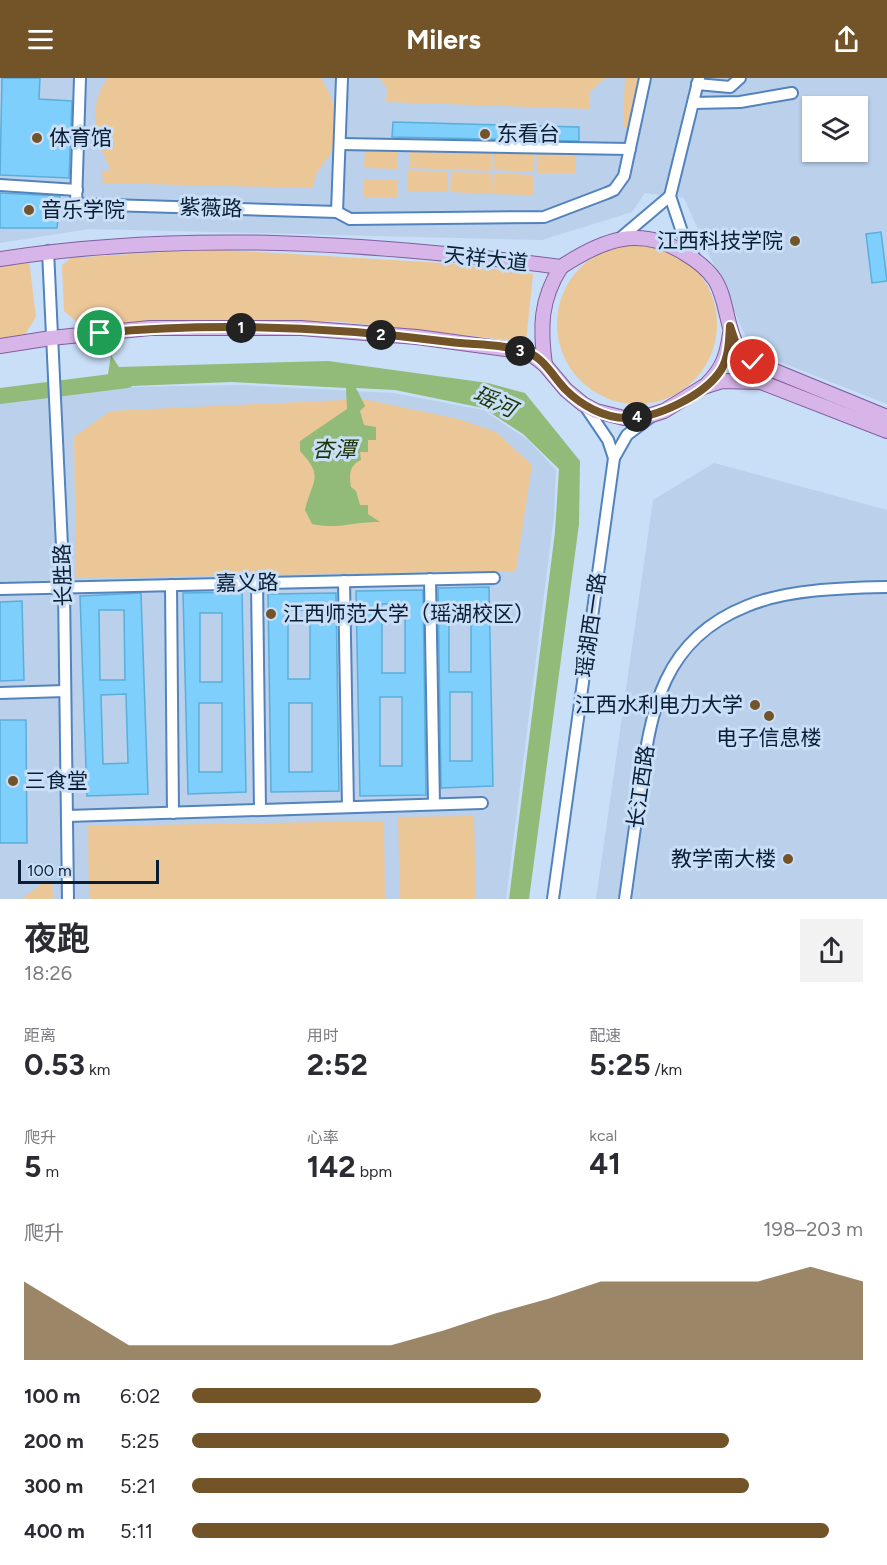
<!DOCTYPE html>
<html lang="zh">
<head>
<meta charset="utf-8">
<style>
  body { margin:0; font-family:Figtree,"Noto Sans SC",sans-serif; background:#f2f2f3; color:#2b2b33; height:100vh; display:flex; flex-direction:column; font-size:22px; white-space:nowrap }
  * { box-sizing:border-box; margin:0 }
  p { font-size:20px; color:#7c7c81 }
  .icon { flex:none; width:33px; height:33px; fill:none; stroke:currentColor; stroke-width:2; stroke-linecap:round; stroke-linejoin:round }
  .map { position:relative; height:821px; overflow:hidden }
  .details { display:flex; flex-direction:column; background:#fff; flex:1 }
  .details>* { flex:none }
  .tools { position:absolute; left:802px; top:18px; display:grid; gap:12px }
  .tools a { display:grid; place-items:center; width:66px; height:66px; border-radius:0px; background:#fff; box-shadow:0 2px 4px #0004; font-size:30px }
  .scale { position:absolute; left:18px; bottom:15px; width:141px; box-sizing:border-box; padding-left:6px; border:3px solid #091d34; border-top:0; font-size:16px; line-height:21px; white-space:nowrap; color:#091d34; -webkit-text-stroke:4px #c9def7; paint-order:stroke }
  .pin { position:absolute; display:grid; place-items:center; width:51px; height:51px; color:#fff; margin:-26px; border:3px solid #fff; border-radius:50%; box-shadow:0 2px 6px #0007 }
  .km { position:absolute; width:30px; height:30px; margin:-15px; border-radius:50%; background:#222; color:#fff; font-size:16px; line-height:30px; text-align:center }
  .round { display:grid; place-items:center; flex:none; width:63px; height:63px; border-radius:0px; background:#f2f2f3 }
  .head { display:flex; align-items:center; justify-content:space-between; height:102px; padding:0 24px }
  h1 { font-size:33px; font-weight:700; line-height:45px }
  .figures { display:grid; grid-template-columns:repeat(3,1fr); gap:9px; height:102px; padding:6px 24px }
  .figures div { display:grid; align-content:center }
  .figures b { font-size:30px; font-weight:700 }
  .figures small { font-size:16px; font-weight:400 }
  .figures p { font-size:16px }
  .chart { height:168px; padding:12px 24px }
  .chart p { display:flex; justify-content:space-between }
  .chart svg { width:100%; height:108px; margin-top:6px; fill:#735429; opacity:.7 }
  ul { padding:0 24px; list-style:none; font-size:20px }
  li { display:grid; grid-template-columns:96px 72px 1fr; align-items:center; height:45px }
  li i { height:15px; border-radius:8px; background:#735429 }
  header { display:flex; justify-content:space-between; align-items:center; height:78px; padding:0 24px; background:#735429; color:#fff; font-size:27px; font-weight:700 }
  .map>svg:first-child { display:block }
  .built { fill:#bad0eb; fill-rule:evenodd }
  .green { fill:#ebc697 }
  .water { fill:#92bb79 }
  .lines { fill:none; stroke-linecap:round; stroke-linejoin:round }
  .river { stroke:#92bb79; stroke-width:16 }
  .building { fill:#7ecffb; stroke:#5aaeda; stroke-width:1.5; fill-rule:evenodd }
  .minor-casing { stroke:#5383bd; stroke-width:14 }
  .major-casing { stroke:#7f5fa0; stroke-width:16 }
  .minor { stroke:#fff; stroke-width:10 }
  .major { stroke:#d8b5e9; stroke-width:14 }
  .route-casing { stroke:#fff; stroke-width:12 }
  .route { stroke:#735429; stroke-width:8 }
  .poi-dot { fill:#735429; stroke:#c9def7; stroke-width:2 }
  .labels { text-anchor:middle; stroke-width:6; stroke-linejoin:round; paint-order:stroke }
  .poi-label { font-size:21px; fill:#091d34; stroke:#c9def7; text-anchor:start }
  .street-label { font-size:21px; fill:#091d34; stroke:#c9def7 }
  .water-label { font-size:22px; font-style:italic; fill:#1c3606; stroke:#c9def7 }
</style>
</head>
<body>
<header><svg class="icon" aria-label="menu" viewBox="0 0 24 24"><path d="M4 6h16M4 12h16M4 18h16"/></svg>Milers<svg class="icon" aria-label="share" viewBox="0 0 24 24"><path d="M12 15V3M7 8l5-5 5 5M5 13v7h14v-7"/></svg></header>
<div class="map">
<svg width="887" height="821" viewBox="0 0 887 821">
  <rect width="100%" height="100%" fill="#c9def7"/>
  <g class="built">
    <path d="M0,0H887V326L752,273L684,120L645,115L632,134L542,162L89,151L0,165ZM813,28H858V74H813Z"/>
    <path d="M240,307L393,315L483,332L528,362L556,392L554,437L506,821H0V326L123,309Z"/>
    <path d="M714,385L887,432V821H596L653,422Z"/>
  </g>
  <g class="green">
    <path d="M108,0H321C336,25 346,54 327,81C319,92 314,95 314,110L103,105L102,93L111,92C96,64 86,27 108,0Z"/>
    <path d="M379,0H605L590,14V31L386,24L387,10Z"/>
    <path d="M625,0H644L634,49H623Z"/>
    <path d="M409,70L491,72V93L409,90Z"/>
    <path d="M365,72L398,73V91L364,90Z"/>
    <path d="M494,72L535,73L534,94L493,92Z"/>
    <path d="M538,73L576,75L575,96L537,95Z"/>
    <path d="M408,92L448,94L447,114L407,113Z"/>
    <path d="M451,94L491,95V116L450,114Z"/>
    <path d="M493,95L534,97L533,117L492,116Z"/>
    <path d="M364,101L398,102L397,120L363,119Z"/>
    <circle cx="637" cy="246" r="80"/>
    <path d="M208,171L459,186L533,196L526,264L334,243L79,246L64,233L62,187L71,180Z"/>
    <path d="M29,182L36,239L24,258L0,261V186Z"/>
    <path d="M363,321L458,341L496,354L532,387L516,493L76,500L74,359L110,333Z"/>
    <path d="M474,738L476,821H400L398,739Z"/>
    <path d="M384,743L385,821H89L88,748Z"/>
    <path d="M45,803H52L53,821H22Z"/>
  </g>
  <path class="water" d="M111,277L119,289L328,283L488,305L525,315L580,383L579,446L529,821H509L555,454L559,391L523,356L483,330L395,312L356,310L365,328L360,333L364,347L376,349V362H368V374H360L361,382C349,387 349,398 351,409L356,413L360,427H368V436L380,444C355,443 338,452 312,446L305,432C312,401 325,400 300,373V363L347,331L346,310L231,304L106,309Z"/>
  <g class="lines">
    <path class="river" d="M0,318L127,302"/>
  </g>
  <g class="building">
    <path d="M2,0H40L39,21L72,23L69,100L0,97Z"/>
    <path d="M393,44L579,49V63L392,59Z"/>
    <path d="M0,115L60,118L57,150H0Z"/>
    <path d="M881,154L887,203L872,205L866,156Z"/>
    <path d="M489,509L493,708L441,710L438,510ZM449,525H471V594H449ZM450,614H472V683H450Z"/>
    <path d="M423,512L426,717L360,718L356,513ZM382,526H405V595H382ZM380,619H402V688H380Z"/>
    <path d="M242,514L246,714L188,716L183,515ZM200,535H222V604H200ZM199,625H222V694H199Z"/>
    <path d="M141,515L148,716L87,718L80,518ZM99,532H124L125,602H100ZM126,616L128,685L103,686L101,617Z"/>
    <path d="M336,515L339,713L271,714L268,516ZM288,532H310V601H288ZM289,625H312V694H289Z"/>
    <path d="M22,523L24,602L0,603V524Z"/>
    <path d="M0,642H26L27,765H0Z"/>
  </g>
  <g class="lines">
    <defs>
      <g id="minor">
        <path d="M80,0L76,126L337,134L342,0"/>
        <path d="M697,6L730,9L740,0"/>
        <path d="M693,25L740,24L792,15"/>
        <path d="M340,66L630,71"/>
        <path d="M0,107L77,112"/>
        <path d="M337,134L350,141L544,139L607,115L614,112L624,98L645,0"/>
        <path d="M618,162L670,118"/>
        <path d="M48,173L64,510L68,821"/>
        <path d="M695,181L683,157L670,118L699,0"/>
        <path d="M585,328L608,362L614,380L627,357L653,337"/>
        <path d="M430,501L434,726"/>
        <path d="M344,503L348,729"/>
        <path d="M257,505L260,732"/>
        <path d="M171,507L173,735"/>
        <path d="M0,511L494,500"/>
        <path d="M0,615L65,613"/>
        <path d="M67,738L482,725"/>
        <path d="M553,821L614,380"/>
        <path d="M625,821C630,785 635,749 640,713C651,631 662,562 747,528C788,511 844,510 887,509"/>
      </g>
      <g id="major">
        <path d="M0,181C185,152 376,165 561,189C602,162 639,147 684,175C696,182 707,190 715,202C727,221 726,248 737,268C740,274 748,279 753,284L887,339"/>
        <path d="M0,268L51,260L150,250H301L417,259L528,274L545,287L566,312L583,326L596,333L624,340L645,339L664,333L703,309L722,303L761,304L887,353"/>
        <path d="M545,287C540,250 540,222 561,189"/>
        <path d="M707,306C723,290 727,277 730,255"/>
      </g>
    </defs>
    <use href="#minor" class="minor-casing"/>
    <use href="#major" class="major-casing"/>
    <use href="#minor" class="minor"/>
    <use href="#major" class="major"/>
  </g>
  <g class="lines">
    <defs>
      <path id="route" d="M100,255C216,244 335,249 450,264C474,267 504,266 527,274C544,280 554,300 566,312C581,327 604,340 626,340C656,341 705,317 721,292C729,279 729,263 730,248L737,269L753,284"/>
    </defs>
    <use href="#route" class="route-casing"/>
    <use href="#route" class="route"/>
  </g>
  <g class="poi-dot">
    <circle cx="485" cy="56" r="6"/>
    <circle cx="37" cy="60" r="6"/>
    <circle cx="29" cy="132" r="6"/>
    <circle cx="795" cy="163" r="6"/>
    <circle cx="271" cy="536" r="6"/>
    <circle cx="755" cy="627" r="6"/>
    <circle cx="769" cy="638" r="6"/>
    <circle cx="13" cy="703" r="6"/>
    <circle cx="788" cy="781" r="6"/>
  </g>
  <g class="labels">
    <g class="poi-label">
      <text x="497" y="63">东看台</text>
      <text x="49" y="67">体育馆</text>
      <text x="41" y="139">音乐学院</text>
      <text x="783" y="170" text-anchor="end">江西科技学院</text>
      <text x="283" y="543">江西师范大学（瑶湖校区）</text>
      <text x="743" y="634" text-anchor="end">江西水利电力大学</text>
      <text x="769" y="667" text-anchor="middle">电子信息楼</text>
      <text x="25" y="710">三食堂</text>
      <text x="776" y="788" text-anchor="end">教学南大楼</text>
    </g>
    <g class="street-label">
      <text transform="translate(211 130) rotate(2)" y="7">紫薇路</text>
      <text transform="translate(486 181) rotate(6)" y="7">天祥大道</text>
      <text transform="translate(63 497) rotate(-92)" y="7">长胜路</text>
      <text transform="translate(247 505) rotate(-1)" y="7">嘉义路</text>
      <text transform="translate(591 547) rotate(-82)" y="7">瑶湖西一路</text>
      <text transform="translate(641 709) rotate(-82)" y="7">长江西路</text>
    </g>
    <g class="water-label">
      <text transform="translate(495 323) rotate(25)" y="8">瑶河</text>
      <text x="334" y="379">杏潭</text>
    </g>
  </g>
</svg>
<div class="tools">
<a><svg class="icon" aria-label="layers" viewBox="0 0 24 24"><path d="M12 4l9 5-9 5-9-5zM3 14l9 5 9-5"/></svg></a>
</div>
<div class="scale">100 m</div>
<div class="pin" style="left:100px;top:255px;background:#1e9e55"><svg class="icon" aria-label="arrive" viewBox="0 0 24 24"><path d="M6 21V4h12l-3 4 3 4H6"/></svg></div>
<div class="pin" style="left:753px;top:284px;background:#d93025"><svg class="icon" aria-label="check" viewBox="0 0 24 24"><path d="M5 12l5 5 9-10"/></svg></div>
<b class="km" style="left:241px;top:250px">1</b>
<b class="km" style="left:381px;top:257px">2</b>
<b class="km" style="left:520px;top:273px">3</b>
<b class="km" style="left:637px;top:339px">4</b>
</div>
<section class="details">
<div class="head"><div><h1>夜跑</h1><p>18:26</p></div><a class="round"><svg class="icon" aria-label="share" viewBox="0 0 24 24"><path d="M12 15V3M7 8l5-5 5 5M5 13v7h14v-7"/></svg></a></div>
<div class="figures">
<div><p>距离</p><b>0.53<small> km</small></b></div>
<div><p>用时</p><b>2:52</b></div>
<div><p>配速</p><b>5:25<small> /km</small></b></div>
</div>
<div class="figures">
<div><p>爬升</p><b>5<small> m</small></b></div>
<div><p>心率</p><b>142<small> bpm</small></b></div>
<div><p>kcal</p><b>41</b></div>
</div>
<div class="chart"><p><span>爬升</span>198–203 m</p>
<svg viewBox="0 0 160 44" preserveAspectRatio="none"><path d="M0 44V12L10 25L20 38L30 38L40 38L50 38L60 38L70 38L80 32L90 25L100 19L110 12L120 12L130 12L140 12L150 6L160 12V44z"/></svg>
</div>
<ul>
<li><b>100 m</b>6:02<i style="width:52%"></i></li>
<li><b>200 m</b>5:25<i style="width:80%"></i></li>
<li><b>300 m</b>5:21<i style="width:83%"></i></li>
<li><b>400 m</b>5:11<i style="width:95%"></i></li>
</ul>
</section>
</body>
</html>
